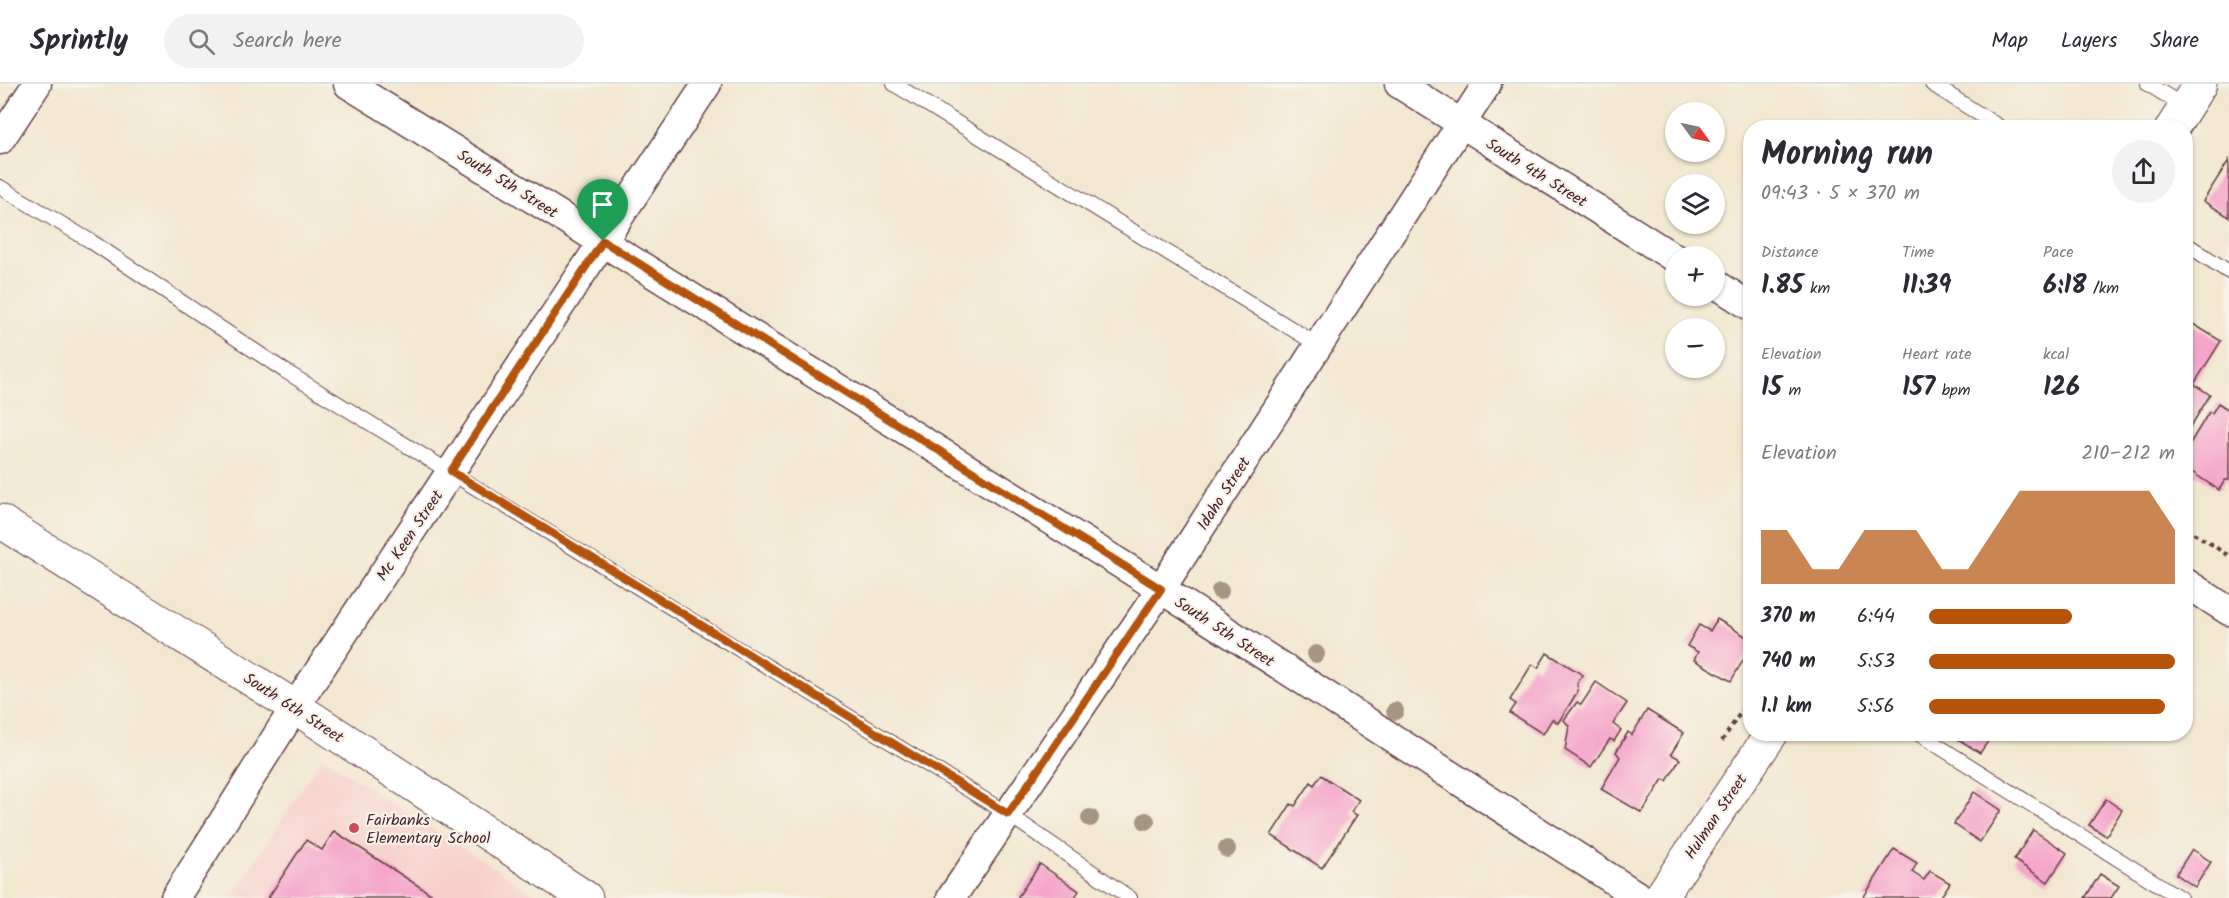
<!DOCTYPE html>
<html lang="en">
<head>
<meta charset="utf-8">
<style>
  body { margin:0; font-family:Kalam,sans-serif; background:#f2f2f3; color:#2b2b33; height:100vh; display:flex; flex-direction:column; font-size:22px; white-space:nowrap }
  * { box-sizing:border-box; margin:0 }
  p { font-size:20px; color:#7c7c81 }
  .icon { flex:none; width:33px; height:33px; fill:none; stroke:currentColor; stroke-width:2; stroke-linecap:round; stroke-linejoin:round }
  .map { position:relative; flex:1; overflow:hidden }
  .side { position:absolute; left:1743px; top:36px; width:450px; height:621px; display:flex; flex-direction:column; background:#fff; border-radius:24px; box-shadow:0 2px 4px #0004 }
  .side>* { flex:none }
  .needle { width:39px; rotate:123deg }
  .controls { position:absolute; left:1665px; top:18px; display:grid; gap:12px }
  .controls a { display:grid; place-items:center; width:60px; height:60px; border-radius:50%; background:#fff; box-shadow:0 2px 4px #0004; font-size:30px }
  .pin { position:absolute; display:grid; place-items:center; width:51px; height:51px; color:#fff; margin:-62px -26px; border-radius:50% 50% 50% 0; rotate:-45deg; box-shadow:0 0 6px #0007 }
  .pin .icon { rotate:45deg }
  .round { display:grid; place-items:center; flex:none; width:63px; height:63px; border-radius:32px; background:#f2f2f3 }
  .head { display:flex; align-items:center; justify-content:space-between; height:102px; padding:0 18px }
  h1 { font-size:33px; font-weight:800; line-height:45px }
  .metrics { display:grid; grid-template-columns:repeat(3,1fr); gap:9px; height:102px; padding:6px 18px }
  .metrics div { display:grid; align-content:center }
  .metrics b { font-size:26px; font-weight:800 }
  .metrics small { font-size:16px; font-weight:400 }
  .metrics p { font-size:16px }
  .chart { height:168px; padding:12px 18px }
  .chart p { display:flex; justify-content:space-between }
  .chart svg { width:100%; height:108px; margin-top:6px; fill:#b45309; opacity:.7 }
  ul { padding:0 18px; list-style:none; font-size:20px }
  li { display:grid; grid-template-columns:96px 72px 1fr; align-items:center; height:45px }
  li i { height:15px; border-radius:8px; background:#b45309 }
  header { display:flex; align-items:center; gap:36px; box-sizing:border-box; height:84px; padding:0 30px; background:#fff; border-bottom:2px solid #e1e1e2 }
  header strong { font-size:28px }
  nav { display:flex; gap:33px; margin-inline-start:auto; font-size:21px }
  .search { width:420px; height:54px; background:#f2f2f3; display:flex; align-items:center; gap:15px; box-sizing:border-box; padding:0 21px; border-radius:33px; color:#7c7c81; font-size:22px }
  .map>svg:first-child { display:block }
  .built { fill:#f7d0cb }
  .building { fill:#f5a5ca }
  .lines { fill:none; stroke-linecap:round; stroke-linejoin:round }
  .lane-casing { stroke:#633d44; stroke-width:16 }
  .street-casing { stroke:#633d44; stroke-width:31 }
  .secondary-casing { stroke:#633d44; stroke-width:35 }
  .path { stroke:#633d44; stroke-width:4; stroke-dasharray:4.5 4.5; stroke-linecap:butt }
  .lane { stroke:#fff; stroke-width:14 }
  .street { stroke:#fff; stroke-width:28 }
  .secondary { stroke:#fff; stroke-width:33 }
  .tree { fill:#a59581 }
  .route-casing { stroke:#fff; stroke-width:12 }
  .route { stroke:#b45309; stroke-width:8 }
  .poi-dot { fill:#d1495b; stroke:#f7f3e8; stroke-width:2 }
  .labels { text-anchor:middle; stroke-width:4.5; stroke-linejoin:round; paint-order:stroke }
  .street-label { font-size:16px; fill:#4a1f2b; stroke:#f7f3e8 }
  .poi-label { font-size:16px; fill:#4a1f2b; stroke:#f7f3e8; text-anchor:start }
</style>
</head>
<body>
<header>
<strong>Sprintly</strong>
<div class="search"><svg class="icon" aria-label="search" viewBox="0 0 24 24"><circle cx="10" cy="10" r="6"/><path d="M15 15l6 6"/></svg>Search here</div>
<nav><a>Map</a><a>Layers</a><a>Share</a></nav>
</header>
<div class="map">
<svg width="2229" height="814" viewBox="0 0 2229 814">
  <rect width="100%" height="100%" fill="#f7f3e8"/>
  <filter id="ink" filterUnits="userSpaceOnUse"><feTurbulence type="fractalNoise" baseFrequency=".0167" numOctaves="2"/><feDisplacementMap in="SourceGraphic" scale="12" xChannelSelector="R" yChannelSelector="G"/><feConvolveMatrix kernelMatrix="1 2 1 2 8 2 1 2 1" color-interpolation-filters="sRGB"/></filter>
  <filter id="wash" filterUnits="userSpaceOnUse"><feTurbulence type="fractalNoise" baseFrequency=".008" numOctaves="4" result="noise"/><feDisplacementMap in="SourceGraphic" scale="24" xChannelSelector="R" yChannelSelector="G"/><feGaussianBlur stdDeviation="1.35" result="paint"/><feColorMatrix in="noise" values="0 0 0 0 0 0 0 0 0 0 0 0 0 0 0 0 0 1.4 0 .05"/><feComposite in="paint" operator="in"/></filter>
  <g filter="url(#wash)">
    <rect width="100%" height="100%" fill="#f2e7cf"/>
    <path class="built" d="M322,673L541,814H231Z"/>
    <g id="blocks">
      <g class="building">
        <path d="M2229,76V133L2203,117Z"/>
        <path d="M2193,240L2221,257L2194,300L2210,311L2186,350V252Z"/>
        <path d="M2218,319L2229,326V396H2225L2219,406L2186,384V366L2209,328L2212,329Z"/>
        <path d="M1717,535L1750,555V564L1731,597L1694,576L1698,568L1687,562L1699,541L1710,547Z"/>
        <path d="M1547,569L1583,591L1577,600L1578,607L1558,639L1552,635L1543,650L1510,629L1516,620L1510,616L1532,580L1538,584Z"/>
        <path d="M1596,598L1627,619L1613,640L1621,646L1614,657L1610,655L1591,683L1565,666L1569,642L1564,636L1577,618L1581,621Z"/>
        <path d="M1647,626L1684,649L1671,670L1680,675L1667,697L1663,695L1642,729L1601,705L1620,673L1616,668L1628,648L1632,651Z"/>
        <path d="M1950,650H1993L1980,669Z"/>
        <path d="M1321,691L1359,716L1351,728L1357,731L1322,784L1271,751L1291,720L1295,722L1311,698L1314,701Z"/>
        <path d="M1974,708L2001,726L1980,758L1954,740Z"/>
        <path d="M2106,715L2122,726L2106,752L2089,741Z"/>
        <path d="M2033,746L2067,769L2048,798L2014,776Z"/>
        <path d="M334,747L437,814H268L306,756L322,766Z"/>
        <path d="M1894,765L1917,779L1912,788L1924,796L1930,787L1950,799L1940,814H1863Z"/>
        <path d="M2192,765L2211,778L2195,803L2176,790Z"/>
        <path d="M1040,780L1079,807L1074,814H1017Z"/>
        <path d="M2100,790L2119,802L2111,814H2085Z"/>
      </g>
    </g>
  </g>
  <g filter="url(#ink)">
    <use href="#blocks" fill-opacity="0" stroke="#633d44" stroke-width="1.5"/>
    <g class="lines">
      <defs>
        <g id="lane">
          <path d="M894,0L1318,261"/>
          <path d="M1932,0L2001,44"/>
          <path d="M2148,0L2185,23"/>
          <path d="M0,103L92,158L285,287L1008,730L1130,814"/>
          <path d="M2186,160L2229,188"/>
          <path d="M1919,650L2180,814"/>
        </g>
        <g id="street">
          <path d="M348,0L1161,505L1641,814"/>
          <path d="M1399,0L1676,175"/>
          <path d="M0,56L37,0"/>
          <path d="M1714,199L1750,222"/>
          <path d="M2186,499L2229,527"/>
          <path d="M175,814L295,623L707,0"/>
          <path d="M951,814L1161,505L1487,0"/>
        </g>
        <g id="secondary">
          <path d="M2172,44L2200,0"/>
          <path d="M0,437L295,623L586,814"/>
          <path d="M1660,814L1771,650"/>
        </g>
      </defs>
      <use href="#lane" class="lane-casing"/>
      <use href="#street" class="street-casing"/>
      <use href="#secondary" class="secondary-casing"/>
      <g class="path">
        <path d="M2186,444L2229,472"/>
        <path d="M1722,657L1750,614"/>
      </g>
      <use href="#lane" class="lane"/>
      <use href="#street" class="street"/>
      <use href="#secondary" class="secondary"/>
    </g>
    <g class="tree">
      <circle cx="1220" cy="507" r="9"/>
      <circle cx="1316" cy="570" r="9"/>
      <circle cx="1395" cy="627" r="9"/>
      <circle cx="1090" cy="734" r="9"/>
      <circle cx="1146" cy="737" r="9"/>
      <circle cx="1227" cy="765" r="9"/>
    </g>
  </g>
  <g class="lines" filter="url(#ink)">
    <defs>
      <path id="route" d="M603,157L1161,505L1008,730L451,387Z"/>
    </defs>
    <use href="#route" class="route-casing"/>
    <use href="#route" class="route"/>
  </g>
  <circle class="poi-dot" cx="354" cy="744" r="6"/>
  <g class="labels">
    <g class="street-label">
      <text transform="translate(1537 88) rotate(32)" y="6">South 4th Street</text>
      <text transform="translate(508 99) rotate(32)" y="6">South 5th Street</text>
      <text transform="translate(1223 409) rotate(-57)" y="6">Idaho Street</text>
      <text transform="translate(409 451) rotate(-56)" y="6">Mc Keen Street</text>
      <text transform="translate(1225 547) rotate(33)" y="6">South 5th Street</text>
      <text transform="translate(294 623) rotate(33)" y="6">South 6th Street</text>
      <text transform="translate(1715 732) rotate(-56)" y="6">Hulman Street</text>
    </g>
    <g class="poi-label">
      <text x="366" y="741">Fairbanks<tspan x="366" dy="18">Elementary School</tspan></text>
    </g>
  </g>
</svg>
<div class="controls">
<a><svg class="needle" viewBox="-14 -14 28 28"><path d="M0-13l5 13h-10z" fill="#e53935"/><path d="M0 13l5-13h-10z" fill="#7c7c81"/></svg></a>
<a><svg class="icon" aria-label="layers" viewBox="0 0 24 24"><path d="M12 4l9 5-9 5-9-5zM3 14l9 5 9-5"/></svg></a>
<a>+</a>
<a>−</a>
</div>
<div class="pin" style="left:603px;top:157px;background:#1e9e55"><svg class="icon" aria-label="arrive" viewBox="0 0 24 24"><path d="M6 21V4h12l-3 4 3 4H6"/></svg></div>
<section class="side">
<div class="head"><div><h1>Morning run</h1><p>09:43 · 5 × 370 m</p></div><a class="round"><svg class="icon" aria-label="share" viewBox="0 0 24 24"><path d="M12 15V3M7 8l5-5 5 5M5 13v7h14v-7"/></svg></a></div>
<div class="metrics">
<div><p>Distance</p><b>1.85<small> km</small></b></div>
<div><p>Time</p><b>11:39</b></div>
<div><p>Pace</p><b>6:18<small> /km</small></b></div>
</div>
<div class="metrics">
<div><p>Elevation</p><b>15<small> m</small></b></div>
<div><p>Heart rate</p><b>157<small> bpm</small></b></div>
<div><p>kcal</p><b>126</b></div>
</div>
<div class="chart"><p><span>Elevation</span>210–212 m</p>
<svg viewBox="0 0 160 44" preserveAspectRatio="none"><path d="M0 44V22L10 22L20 38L30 38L40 22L50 22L60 22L70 38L80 38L90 22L100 6L110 6L120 6L130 6L140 6L150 6L160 22V44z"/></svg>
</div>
<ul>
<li><b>370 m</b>6:44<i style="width:58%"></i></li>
<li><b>740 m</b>5:53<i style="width:100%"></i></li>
<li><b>1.1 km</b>5:56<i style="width:96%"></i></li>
</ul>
</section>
</div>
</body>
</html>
